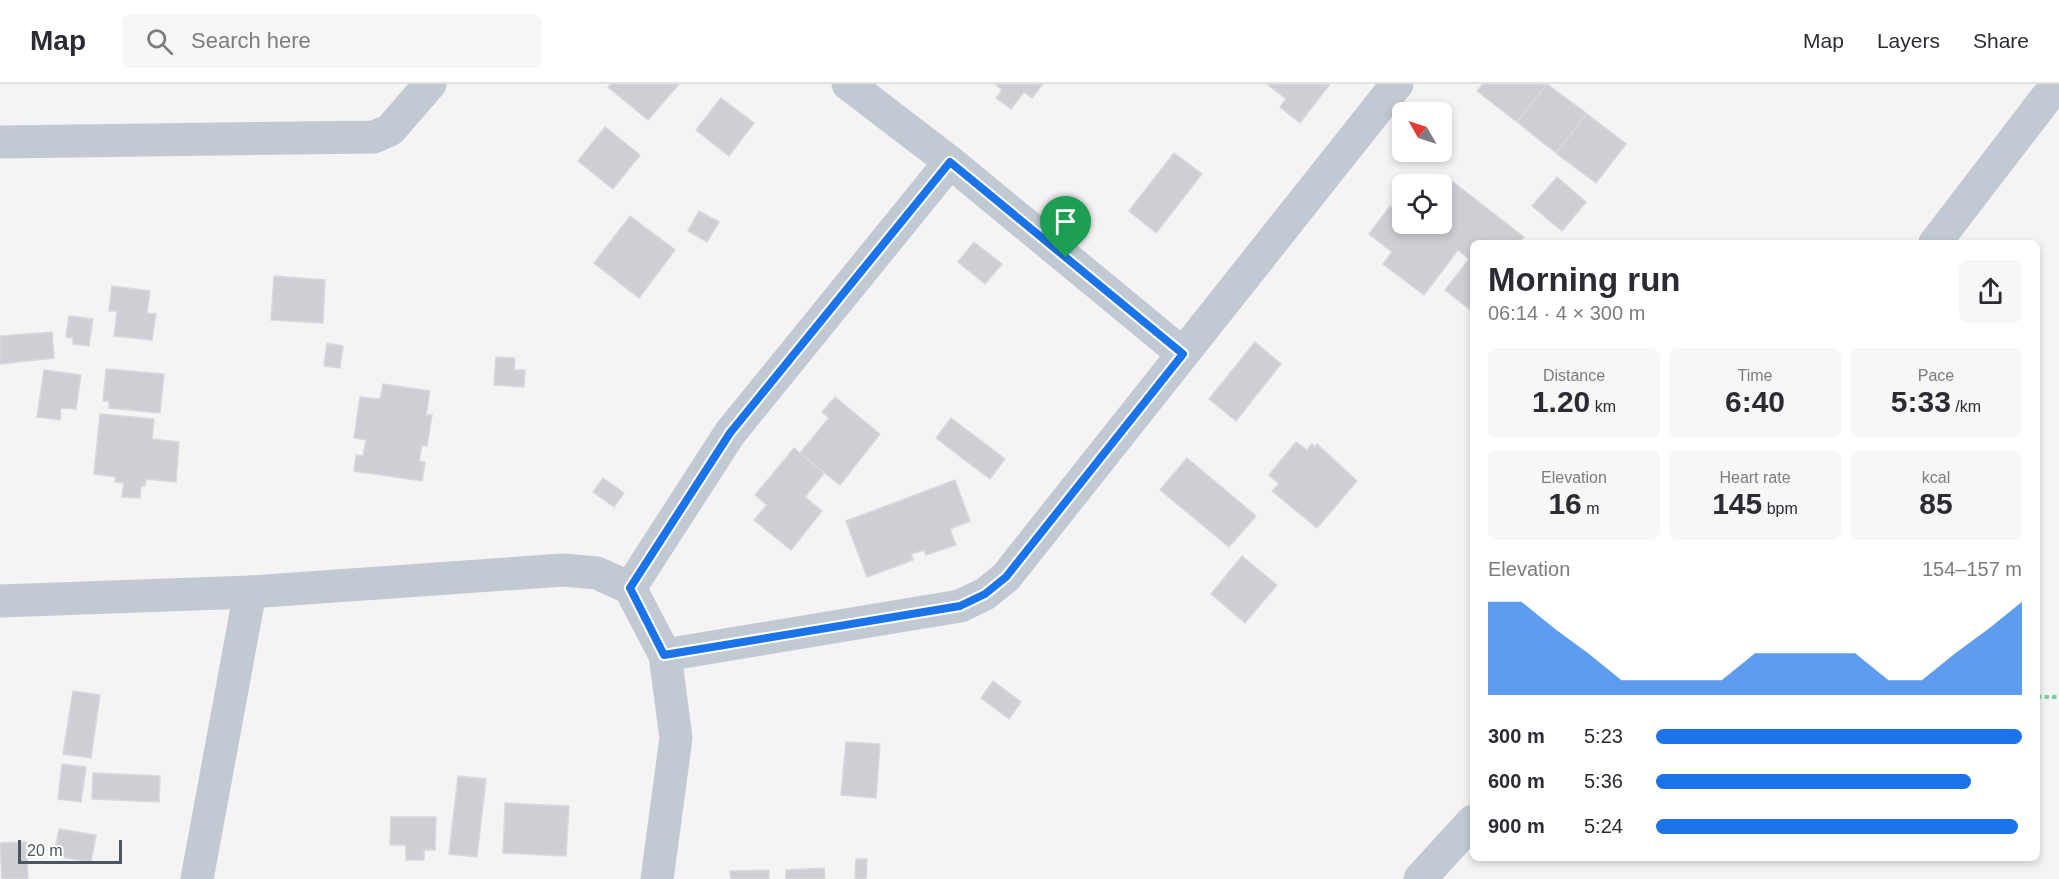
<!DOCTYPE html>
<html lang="en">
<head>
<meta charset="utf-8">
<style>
  body { margin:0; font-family:Arial,sans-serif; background:#f7f7f7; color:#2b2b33; height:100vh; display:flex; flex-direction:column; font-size:22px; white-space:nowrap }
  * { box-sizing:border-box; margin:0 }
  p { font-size:20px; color:#7c7c81 }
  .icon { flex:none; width:33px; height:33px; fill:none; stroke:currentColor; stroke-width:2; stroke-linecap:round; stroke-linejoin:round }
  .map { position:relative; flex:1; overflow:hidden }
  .side { position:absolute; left:1470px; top:156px; width:570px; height:621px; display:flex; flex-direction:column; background:#fff; border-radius:9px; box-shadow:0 3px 9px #0003 }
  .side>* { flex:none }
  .needle { width:39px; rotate:309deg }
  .tools { position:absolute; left:1392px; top:18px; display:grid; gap:12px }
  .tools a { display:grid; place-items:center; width:60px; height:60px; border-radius:9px; background:#fff; box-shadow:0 3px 9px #0003; font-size:30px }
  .scale { position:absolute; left:18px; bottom:15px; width:104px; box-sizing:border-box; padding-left:6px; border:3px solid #4a5661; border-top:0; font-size:16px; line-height:21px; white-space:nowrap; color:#4a5661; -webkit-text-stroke:4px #fff; paint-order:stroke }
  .pin { position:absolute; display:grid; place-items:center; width:51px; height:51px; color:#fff; margin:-62px -26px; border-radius:50% 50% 50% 0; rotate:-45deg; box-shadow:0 0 6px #0007 }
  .pin .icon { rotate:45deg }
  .round { display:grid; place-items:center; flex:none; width:63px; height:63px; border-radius:9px; background:#f7f7f7 }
  .overview { display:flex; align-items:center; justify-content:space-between; height:102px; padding:0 18px }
  h1 { font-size:33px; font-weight:800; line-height:45px }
  .figures { display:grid; grid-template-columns:repeat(3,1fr); gap:9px; height:102px; padding:6px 18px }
  .figures div { display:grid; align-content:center; border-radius:9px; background:#f7f7f7; text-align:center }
  .figures b { font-size:30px; font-weight:800 }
  .figures small { font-size:16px; font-weight:400 }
  .figures p { font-size:16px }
  .chart { height:168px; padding:12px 18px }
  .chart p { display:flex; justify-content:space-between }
  .chart svg { width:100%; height:108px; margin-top:6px; fill:#1a73e8; opacity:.7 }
  ul { padding:0 18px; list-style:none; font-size:20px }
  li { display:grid; grid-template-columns:96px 72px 1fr; align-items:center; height:45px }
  li i { height:15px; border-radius:8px; background:#1a73e8 }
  header { display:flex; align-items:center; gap:36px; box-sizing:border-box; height:84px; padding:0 30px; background:#fff; border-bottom:2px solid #e1e1e2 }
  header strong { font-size:28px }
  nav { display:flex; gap:33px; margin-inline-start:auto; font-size:21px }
  .search { width:420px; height:54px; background:#f7f7f7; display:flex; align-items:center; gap:15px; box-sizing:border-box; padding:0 21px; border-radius:9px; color:#7c7c81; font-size:22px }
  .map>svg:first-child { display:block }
  .building { fill:#cdcfd5; stroke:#d7d9de; stroke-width:1.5 }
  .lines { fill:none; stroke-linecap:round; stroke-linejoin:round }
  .path { stroke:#7ad0a6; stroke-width:4; stroke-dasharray:4.5 3; stroke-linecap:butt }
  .minor { stroke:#c1cad2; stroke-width:33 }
  .route-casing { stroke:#fff; stroke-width:12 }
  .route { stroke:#1a73e8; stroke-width:8 }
</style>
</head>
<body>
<header>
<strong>Map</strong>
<div class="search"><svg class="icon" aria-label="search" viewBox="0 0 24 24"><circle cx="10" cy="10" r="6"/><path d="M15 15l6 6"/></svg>Search here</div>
<nav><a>Map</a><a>Layers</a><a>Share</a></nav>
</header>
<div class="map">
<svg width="2059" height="795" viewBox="0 0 2059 795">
  <rect width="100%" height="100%" fill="#f5f3f3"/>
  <g class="building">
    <path d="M611,0H679L648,36L608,3Z"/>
    <path d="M995,0H1043L1032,14L1024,8L1011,25L996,14L1002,6Z"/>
    <path d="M1267,0H1330L1300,39L1280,23L1286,15Z"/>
    <path d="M1483,0H1547L1517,38L1477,7Z"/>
    <path d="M1547,0L1587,30L1556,69L1517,38Z"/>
    <path d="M721,14L754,39L729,72L696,46Z"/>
    <path d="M1587,30L1626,60L1596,99L1556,69Z"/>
    <path d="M605,43L640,71L613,105L578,77Z"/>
    <path d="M1174,69L1202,90L1156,149L1129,127Z"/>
    <path d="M1444,91L1524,153L1519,159H1473V228L1445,206L1469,175L1458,166L1424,211L1383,180L1392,168L1369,150L1390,122L1402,132V140H1413L1421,145L1425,140H1442V100H1437Z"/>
    <path d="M1557,93L1586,118L1562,147L1532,122Z"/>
    <path d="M699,127L719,138L707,158L688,147Z"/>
    <path d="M630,132L675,166L639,214L594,179Z"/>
    <path d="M974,158L1002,180L985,200L958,178Z"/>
    <path d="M274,192L325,196L323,239L271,236Z"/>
    <path d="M112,202L150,207L147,229L156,230L152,256L114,252L117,227H109Z"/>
    <path d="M69,232L93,235L89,262L73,260V254L66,253Z"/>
    <path d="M52,248L54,274L0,280V252Z"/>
    <path d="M1255,258L1281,280L1236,337L1209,315Z"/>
    <path d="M327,259L343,262L340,284L324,282Z"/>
    <path d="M496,273L515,274L514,286H525L524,303L494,301Z"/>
    <path d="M106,285L164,290L160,329L109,324V317H103Z"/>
    <path d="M44,286L81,291L76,325L61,324L60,336L37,333Z"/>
    <path d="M383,300L430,307L426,331H432L427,362L422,361L419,377L425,378L422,397L354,387L356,371L363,372L366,356L354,354L360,313L380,315Z"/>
    <path d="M835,313L880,350L840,401L800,369L829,334L822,328Z"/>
    <path d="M100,330L154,335L152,355L179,358L176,398L146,395L145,402H141L140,414L122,413L124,399L115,398L116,393L94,390Z"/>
    <path d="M951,334L1005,375L990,395L936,354Z"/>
    <path d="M1296,358L1307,366L1312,360L1315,363L1317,360L1357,397L1317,444L1272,407L1279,400L1269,391Z"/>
    <path d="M794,364L824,389L805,413L822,427L791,466L754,436L767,421L755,411Z"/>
    <path d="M1187,374L1256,432L1229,463L1160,406Z"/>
    <path d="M603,394L624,409L614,423L593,408Z"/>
    <path d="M955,396L970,437L950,445L956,461L926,471L924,466L911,470L913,476L867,493L846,437Z"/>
    <path d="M1242,472L1277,501L1245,539L1211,510Z"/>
    <path d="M993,597L1021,618L1009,635L981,614Z"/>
    <path d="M73,607L100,611L91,674L63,670Z"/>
    <path d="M846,658L880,660L876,714L841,711Z"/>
    <path d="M62,680L86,683L81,718L58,715Z"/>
    <path d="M93,689L160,692L159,718L92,715Z"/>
    <path d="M458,692L486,695L477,773L449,770Z"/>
    <path d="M505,719L569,722L566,772L503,769Z"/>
    <path d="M391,733H436L435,766H424V776H406V761H390Z"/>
    <path d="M59,745L96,751L91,778L54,772Z"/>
    <path d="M26,758L28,795H2L0,759Z"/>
    <path d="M856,775H867L866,795H855Z"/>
    <path d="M824,784L825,795H786V786Z"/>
    <path d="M769,786V795H731L730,787Z"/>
  </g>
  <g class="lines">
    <path class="path" d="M2037,613H2059"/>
    <g class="minor">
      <path d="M848,0L950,78L1183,270"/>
      <path d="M0,58L374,53L390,46L430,0"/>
      <path d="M1935,159L2057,0"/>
      <path d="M630,504L730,349L950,78"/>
      <path d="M0,517L250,508L563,486L597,489L630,504L665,571L676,654L657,795"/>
      <path d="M665,571L960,522L985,510L1006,493L1397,0"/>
      <path d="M197,795L250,508"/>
      <path d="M1420,795L1473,737"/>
    </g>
  </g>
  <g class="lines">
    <defs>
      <path id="route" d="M950,78L1183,270L1006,493L985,510L960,522L664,571L630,504L730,349Z"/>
    </defs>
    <use href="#route" class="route-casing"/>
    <use href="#route" class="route"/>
  </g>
</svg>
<div class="tools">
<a><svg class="needle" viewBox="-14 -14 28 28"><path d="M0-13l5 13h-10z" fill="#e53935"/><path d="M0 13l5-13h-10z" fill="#7c7c81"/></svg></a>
<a><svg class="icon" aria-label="locate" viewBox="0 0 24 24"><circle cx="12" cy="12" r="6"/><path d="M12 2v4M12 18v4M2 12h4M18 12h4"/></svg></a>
</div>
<div class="scale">20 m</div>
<div class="pin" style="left:1066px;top:174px;background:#1e9e55"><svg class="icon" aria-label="arrive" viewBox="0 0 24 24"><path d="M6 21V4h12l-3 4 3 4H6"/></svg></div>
<section class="side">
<div class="overview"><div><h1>Morning run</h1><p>06:14 · 4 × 300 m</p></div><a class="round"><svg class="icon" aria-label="share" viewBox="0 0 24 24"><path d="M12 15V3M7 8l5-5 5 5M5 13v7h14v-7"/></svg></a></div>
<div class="figures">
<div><p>Distance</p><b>1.20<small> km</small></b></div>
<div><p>Time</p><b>6:40</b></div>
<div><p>Pace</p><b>5:33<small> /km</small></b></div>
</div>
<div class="figures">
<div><p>Elevation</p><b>16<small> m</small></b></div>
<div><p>Heart rate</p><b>145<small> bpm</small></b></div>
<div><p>kcal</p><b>85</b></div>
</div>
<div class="chart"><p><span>Elevation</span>154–157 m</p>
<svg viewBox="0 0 160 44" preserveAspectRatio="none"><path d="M0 44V6L10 6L20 17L30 27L40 38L50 38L60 38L70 38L80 27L90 27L100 27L110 27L120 38L130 38L140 27L150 17L160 6V44z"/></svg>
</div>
<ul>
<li><b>300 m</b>5:23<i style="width:100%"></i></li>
<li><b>600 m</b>5:36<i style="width:86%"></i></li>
<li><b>900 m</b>5:24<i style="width:99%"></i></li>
</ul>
</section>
</div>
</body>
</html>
